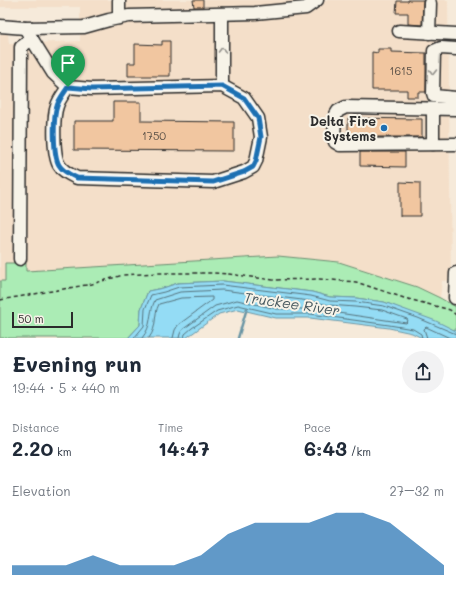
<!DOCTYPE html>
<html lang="en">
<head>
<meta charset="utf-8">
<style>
  body { margin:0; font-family:Mali,sans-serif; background:#f2f2f3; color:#1f2937; height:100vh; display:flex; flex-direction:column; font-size:15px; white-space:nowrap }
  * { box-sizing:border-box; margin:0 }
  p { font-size:13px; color:#747a83 }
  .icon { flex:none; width:22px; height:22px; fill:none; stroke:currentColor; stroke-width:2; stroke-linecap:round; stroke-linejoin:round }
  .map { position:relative; height:338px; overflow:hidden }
  .side { display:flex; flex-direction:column; background:#fff; flex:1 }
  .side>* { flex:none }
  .scale { position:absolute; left:12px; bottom:10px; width:61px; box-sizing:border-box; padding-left:4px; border:2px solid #2b2b2b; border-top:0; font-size:11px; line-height:14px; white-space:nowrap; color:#2b2b2b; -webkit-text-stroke:3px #f7f3e8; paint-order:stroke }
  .pin { position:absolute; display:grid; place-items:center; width:34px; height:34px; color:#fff; margin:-41px -17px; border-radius:50% 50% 50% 0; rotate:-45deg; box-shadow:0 0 4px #0007 }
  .pin .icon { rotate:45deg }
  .round { display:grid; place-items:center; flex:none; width:42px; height:42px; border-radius:21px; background:#f2f2f3 }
  .head { display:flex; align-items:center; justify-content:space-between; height:68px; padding:0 12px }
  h1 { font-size:22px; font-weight:700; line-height:30px }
  .stats { display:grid; grid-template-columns:repeat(3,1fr); gap:6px; height:68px; padding:4px 12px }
  .stats div { display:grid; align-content:center }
  .stats b { font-size:20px; font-weight:700 }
  .stats small { font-size:11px; font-weight:400 }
  .stats p { font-size:11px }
  .chart { height:112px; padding:8px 12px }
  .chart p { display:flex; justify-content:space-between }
  .chart svg { width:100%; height:72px; margin-top:4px; fill:#1f6fb2; opacity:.7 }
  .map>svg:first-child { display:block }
  .built { fill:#f4dfc9 }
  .green { fill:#abecb5; stroke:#6b8c70 }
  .water { fill:#94dcf5; stroke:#6a95a4 }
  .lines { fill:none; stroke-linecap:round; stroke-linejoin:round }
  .shore { stroke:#55727c; stroke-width:1 }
  .stream { stroke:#6a95a4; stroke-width:2.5 }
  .building { fill:#f1c6a0; stroke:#2b2b2b }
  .minor-casing { stroke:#2b2b2b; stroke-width:15 }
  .path { stroke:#2b2b2b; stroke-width:1.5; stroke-dasharray:4 3; stroke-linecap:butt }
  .minor { stroke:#f7f3e8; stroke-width:12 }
  .oneway { stroke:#918f8a }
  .route-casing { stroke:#fff; stroke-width:8 }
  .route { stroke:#1f6fb2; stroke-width:5 }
  .poi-dot { fill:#1f6fb2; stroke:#f7f3e8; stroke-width:1.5 }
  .labels { text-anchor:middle; stroke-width:4; stroke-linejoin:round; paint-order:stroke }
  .number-label { font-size:11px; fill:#5c5248 }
  .poi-label { font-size:13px; font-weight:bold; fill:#2b2b2b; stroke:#f7f3e8; text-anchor:end }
  .water-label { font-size:14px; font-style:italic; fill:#45575e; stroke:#f7f3e8 }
</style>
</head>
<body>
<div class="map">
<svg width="456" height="338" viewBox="0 0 456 338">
  <rect width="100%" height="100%" fill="#f6eada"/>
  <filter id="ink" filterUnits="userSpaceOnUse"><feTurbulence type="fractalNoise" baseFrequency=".025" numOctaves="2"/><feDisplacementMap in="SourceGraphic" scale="8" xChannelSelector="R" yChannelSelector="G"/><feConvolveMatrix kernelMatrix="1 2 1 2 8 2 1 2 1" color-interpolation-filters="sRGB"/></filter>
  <g filter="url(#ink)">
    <path class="built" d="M0,0H448L451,280L442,281L440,298L417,287L339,262L278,256L26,271L5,264V281H0V34H8L9,44L80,41V7H0Z"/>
    <path class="green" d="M278,256L339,262L417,287L440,298L456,307V331L384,302L356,298L330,297L312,292L223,281L178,283L163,288L148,291L141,309L140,325L128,338H0V281H5V263H26V271Z"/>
    <path class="water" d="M223,281L312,292L330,297L356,298L384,302L436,321L456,331V338H422L412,333L389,328L310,318H276L238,309L219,314L186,338H128L140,325L141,309L148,291L163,288L178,283Z"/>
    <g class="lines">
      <g class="shore">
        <path d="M134,338L144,326L145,309L151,295L164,292L179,287L222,285L311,296L330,301L356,302L384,306L418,318L456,334"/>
        <path d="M142,338C153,325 148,315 155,300L180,292L222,290L310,301L329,305L355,307L382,310L407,319L408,321L406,323L311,309H277L237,300L215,306L182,330L180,334L179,338"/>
        <path d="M149,338C158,326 153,316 159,304L181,298L212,297V300L178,325L175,330L173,338"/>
        <path d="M184,338L185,334L192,328L217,311L238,305L276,314H310L389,325L413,329L421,334L422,338"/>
        <path d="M427,338L424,329L426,327L450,338"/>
      </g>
      <path class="stream" d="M238,338L247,308"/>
    </g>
    <g class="building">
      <path d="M193,0H203V7H194Z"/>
      <path d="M408,0H423L422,25L408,24V13H396L397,1H408Z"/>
      <path d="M162,41H170V76H128V63H135V44L162,45Z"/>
      <path d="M378,49H391V52L426,53V92H418V97H407V90H372V52L378,53Z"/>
      <path d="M113,102H141V121L234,122V151L74,150V121H113Z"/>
      <path d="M348,118L422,119V137H343V133H348Z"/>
      <path d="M360,152H405V167L360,166Z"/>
      <path d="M400,182L420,183V216H400Z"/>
    </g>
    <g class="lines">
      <defs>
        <g id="minor">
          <path d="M119,18V0"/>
          <path d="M0,26L25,28L84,27L109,20L129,16L255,13L306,8L317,0"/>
          <path d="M25,28L53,73L68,87L92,89L222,86L244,98L258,118L261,137L256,161L253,167L244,172L213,182L77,178C71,175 63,172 59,165C53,155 53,117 57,106C59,99 65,92 68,87"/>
          <path d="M399,31L456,34"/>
          <path d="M429,33L430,3"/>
          <path d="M456,49L441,48L434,51L433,93L434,96L456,98"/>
          <path d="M222,86V14"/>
          <path d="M456,109L346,107L338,111L335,116L334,138L335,142L340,145L456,144"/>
          <path d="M433,144V109"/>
          <path d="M20,259L21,47L32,39"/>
          <path d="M455,298L456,273"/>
        </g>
      </defs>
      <use href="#minor" class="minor-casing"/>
      <path class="path" d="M0,300L92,284L123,275L158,273H214L229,274L273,280L319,279L356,282L404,298L443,308L450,310L456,315"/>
      <use href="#minor" class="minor"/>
    </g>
    <defs><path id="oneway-chevron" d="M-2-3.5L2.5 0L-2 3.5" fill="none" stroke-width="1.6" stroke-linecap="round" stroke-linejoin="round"/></defs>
    <g class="oneway">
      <use href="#oneway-chevron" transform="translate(222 50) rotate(-90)"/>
      <use href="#oneway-chevron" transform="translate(433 72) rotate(91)"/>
    </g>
  </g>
  <g class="lines" filter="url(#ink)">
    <defs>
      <path id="route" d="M222,86L244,98L258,118L261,137L256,161L253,167L244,172L213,182L77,178C71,175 63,172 59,165C53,155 53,117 57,106C59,99 65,92 68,87L92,89Z"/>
    </defs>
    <use href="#route" class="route-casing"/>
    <use href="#route" class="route"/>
  </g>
  <circle class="poi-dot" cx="384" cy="128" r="4"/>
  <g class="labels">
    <g class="number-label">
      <text x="401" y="75">1615</text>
      <text x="154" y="140">1750</text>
    </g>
    <g class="poi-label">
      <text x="376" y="126">Delta Fire<tspan x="376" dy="15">Systems</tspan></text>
    </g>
    <g class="water-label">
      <text transform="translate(292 304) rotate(8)" y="5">Truckee River</text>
    </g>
  </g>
</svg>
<div class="scale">50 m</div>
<div class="pin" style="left:68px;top:87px;background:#1e9e55"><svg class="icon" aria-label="arrive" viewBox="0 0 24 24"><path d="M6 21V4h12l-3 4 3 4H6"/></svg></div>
</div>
<section class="side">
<div class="head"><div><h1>Evening run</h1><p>19:44 · 5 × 440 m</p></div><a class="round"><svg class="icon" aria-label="share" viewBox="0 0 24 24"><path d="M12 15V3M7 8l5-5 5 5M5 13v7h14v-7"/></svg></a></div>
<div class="stats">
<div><p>Distance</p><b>2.20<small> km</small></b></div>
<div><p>Time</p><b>14:47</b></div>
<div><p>Pace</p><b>6:43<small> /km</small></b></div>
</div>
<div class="chart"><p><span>Elevation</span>27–32 m</p>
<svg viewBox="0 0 160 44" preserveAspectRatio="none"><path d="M0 44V38L10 38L20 38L30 32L40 38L50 38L60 38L70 32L80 19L90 12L100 12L110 12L120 6L130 6L140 12L150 25L160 38V44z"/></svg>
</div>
</section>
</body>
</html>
